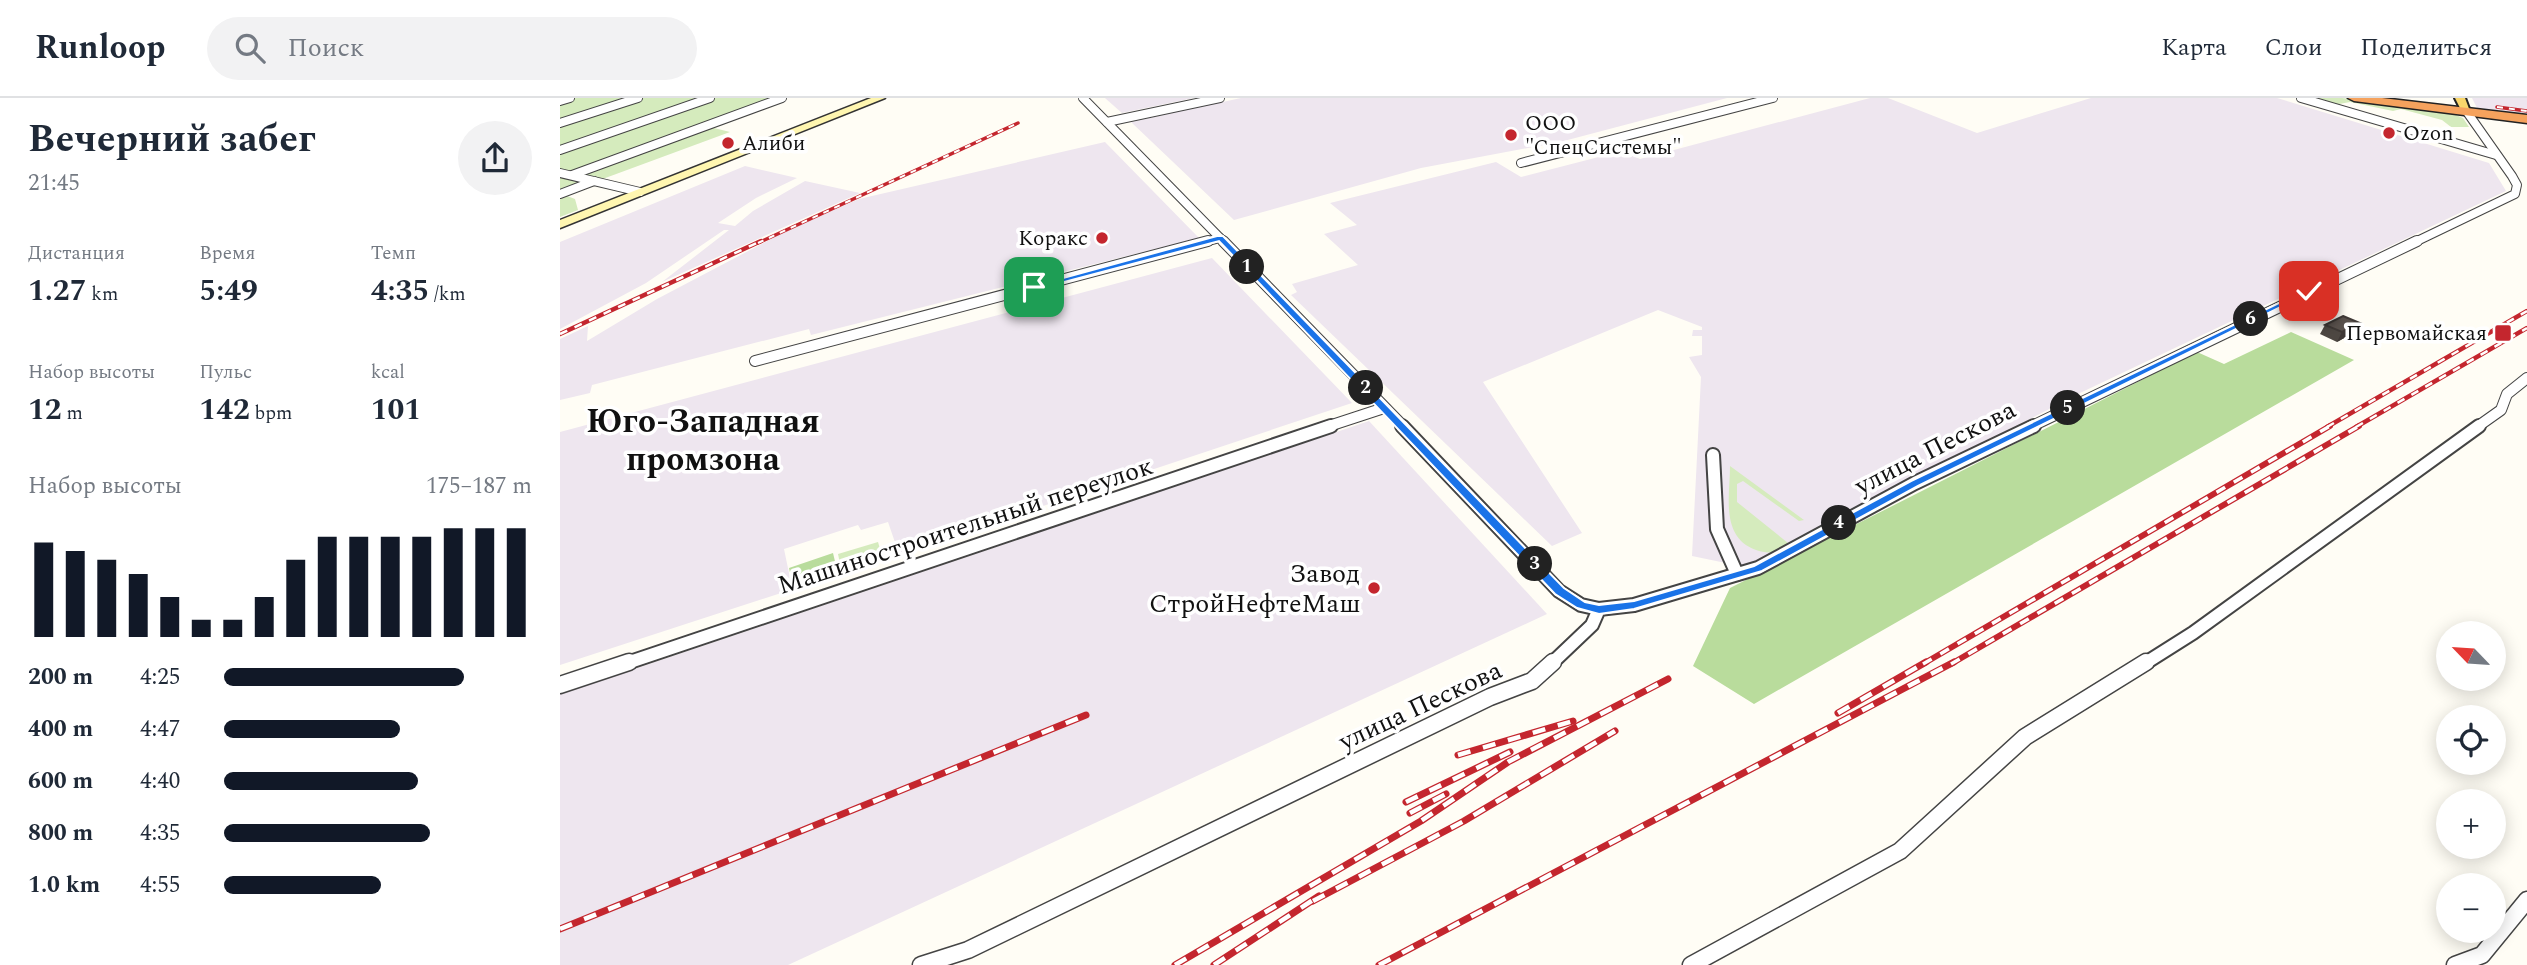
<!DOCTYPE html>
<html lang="ru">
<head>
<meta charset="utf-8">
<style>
  body { margin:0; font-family:Spectral,serif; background:#f2f2f3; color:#1f2937; height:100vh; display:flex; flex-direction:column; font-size:26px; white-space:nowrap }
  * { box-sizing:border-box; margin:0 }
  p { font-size:23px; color:#747a83 }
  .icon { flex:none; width:38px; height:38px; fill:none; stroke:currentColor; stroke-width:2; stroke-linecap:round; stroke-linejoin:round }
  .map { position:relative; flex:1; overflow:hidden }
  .panel { display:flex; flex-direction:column; background:#fff; width:560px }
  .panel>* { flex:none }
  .needle { width:46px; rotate:295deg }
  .buttons { position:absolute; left:1876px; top:523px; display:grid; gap:14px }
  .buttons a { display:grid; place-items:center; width:70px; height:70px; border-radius:50%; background:#fff; box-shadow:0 4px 18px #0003; font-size:35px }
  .pin { position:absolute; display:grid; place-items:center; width:60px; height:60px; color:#fff; margin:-30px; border-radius:14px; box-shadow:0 4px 10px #0006 }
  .km { position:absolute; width:35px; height:35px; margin:-18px; border-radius:50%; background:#222; color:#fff; font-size:19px; line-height:35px; text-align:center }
  .round { display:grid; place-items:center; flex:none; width:74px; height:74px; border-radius:37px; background:#f2f2f3 }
  .head { display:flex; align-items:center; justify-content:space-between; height:119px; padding:0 28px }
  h1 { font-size:38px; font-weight:700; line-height:52px }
  .stats { display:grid; grid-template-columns:repeat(3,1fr); gap:10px; height:119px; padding:7px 28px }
  .stats div { display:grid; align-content:center }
  .stats b { font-size:30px; font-weight:700 }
  .stats small { font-size:19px; font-weight:400 }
  .stats p { font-size:19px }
  .chart { height:196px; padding:14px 28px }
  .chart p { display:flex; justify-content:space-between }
  .chart svg { width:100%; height:126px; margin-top:7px; stroke:#111827; stroke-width:6 }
  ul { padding:0 28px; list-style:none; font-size:23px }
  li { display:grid; grid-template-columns:112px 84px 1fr; align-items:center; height:52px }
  li i { height:18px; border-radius:9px; background:#111827 }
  header { display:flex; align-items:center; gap:42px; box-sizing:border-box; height:98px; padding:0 35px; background:#fff; border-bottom:2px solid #e0e1e3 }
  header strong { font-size:33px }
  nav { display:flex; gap:38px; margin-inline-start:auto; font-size:24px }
  .search { width:490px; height:63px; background:#f2f2f3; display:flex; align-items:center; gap:18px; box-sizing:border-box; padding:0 24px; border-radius:38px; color:#747a83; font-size:26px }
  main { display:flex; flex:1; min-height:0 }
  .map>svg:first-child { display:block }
  .industrial { fill:#eee6ef }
  .green { fill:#d5ebbd }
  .forest { fill:#b9dc9c }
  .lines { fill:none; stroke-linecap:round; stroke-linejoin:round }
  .street-far3-casing { stroke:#444; stroke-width:10 }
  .street-far2-casing { stroke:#444; stroke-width:12 }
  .street-far1-casing { stroke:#444; stroke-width:16 }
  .street-casing { stroke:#444; stroke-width:19 }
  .secondary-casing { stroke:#333; stroke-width:3 }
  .primary-casing { stroke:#222; stroke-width:4 }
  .highway-casing { stroke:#222; stroke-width:3 }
  .street-far3 { stroke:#fff; stroke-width:8 }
  .street-far2 { stroke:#fff; stroke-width:10 }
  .street-far1 { stroke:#fff; stroke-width:12 }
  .street { stroke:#fff; stroke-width:16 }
  .secondary { fill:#fff6b0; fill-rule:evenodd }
  .primary { fill:#f9d66b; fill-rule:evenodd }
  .highway { fill:#f5a25d; fill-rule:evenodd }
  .rail-far3-casing { stroke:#c4262e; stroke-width:3.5 }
  .rail-far2-casing { stroke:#c4262e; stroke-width:4.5 }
  .rail-far1-casing { stroke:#c4262e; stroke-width:6 }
  .rail-casing { stroke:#c4262e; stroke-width:7 }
  .rail-far3 { stroke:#fff; stroke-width:2; stroke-dasharray:6; stroke-linecap:butt }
  .rail-far2 { stroke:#fff; stroke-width:2.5; stroke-dasharray:8; stroke-linecap:butt }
  .rail-far1 { stroke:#fff; stroke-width:3.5; stroke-dasharray:10; stroke-linecap:butt }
  .rail { stroke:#fff; stroke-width:4.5; stroke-dasharray:13; stroke-linecap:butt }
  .wall { fill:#4d4742 }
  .shaded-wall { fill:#3f3936 }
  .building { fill:#5a524d; stroke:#3f3936; stroke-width:2 }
  .route { fill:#1a73e8; stroke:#fff; stroke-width:2 }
  .poi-dot { fill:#c4262e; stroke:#fff; stroke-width:2.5 }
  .labels { text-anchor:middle; stroke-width:7; stroke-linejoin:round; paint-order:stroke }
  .far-poi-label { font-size:21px; fill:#111; stroke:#fff; text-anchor:start }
  .street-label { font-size:26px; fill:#111; stroke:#fff }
  .poi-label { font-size:26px; fill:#111; stroke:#fff; text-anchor:end }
  .district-label { font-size:33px; font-weight:bold; fill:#111; stroke:#fff }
</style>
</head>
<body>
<header>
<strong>Runloop</strong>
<div class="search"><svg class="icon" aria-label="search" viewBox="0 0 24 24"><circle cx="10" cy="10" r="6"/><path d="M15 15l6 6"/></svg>Поиск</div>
<nav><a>Карта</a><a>Слои</a><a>Поделиться</a></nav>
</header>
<main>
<section class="panel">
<div class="head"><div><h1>Вечерний забег</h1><p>21:45</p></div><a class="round"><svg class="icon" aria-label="share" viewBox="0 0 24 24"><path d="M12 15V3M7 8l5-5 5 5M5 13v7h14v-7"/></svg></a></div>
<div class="stats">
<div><p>Дистанция</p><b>1.27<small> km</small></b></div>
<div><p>Время</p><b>5:49</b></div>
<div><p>Темп</p><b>4:35<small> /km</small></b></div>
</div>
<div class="stats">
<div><p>Набор высоты</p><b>12<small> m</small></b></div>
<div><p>Пульс</p><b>142<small> bpm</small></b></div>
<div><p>kcal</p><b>101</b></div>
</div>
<div class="chart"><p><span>Набор высоты</span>175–187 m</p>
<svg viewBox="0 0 160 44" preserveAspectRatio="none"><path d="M5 44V11M15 44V14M25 44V17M35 44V22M45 44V30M55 44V38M65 44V38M75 44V30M85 44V17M95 44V9M105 44V9M115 44V9M125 44V9M135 44V6M145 44V6M155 44V6"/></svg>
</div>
<ul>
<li><b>200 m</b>4:25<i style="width:78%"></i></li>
<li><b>400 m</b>4:47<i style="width:57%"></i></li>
<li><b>600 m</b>4:40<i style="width:63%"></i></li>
<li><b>800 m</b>4:35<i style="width:67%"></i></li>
<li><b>1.0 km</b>4:55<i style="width:51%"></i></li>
</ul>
</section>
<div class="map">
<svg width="1967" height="867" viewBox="0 0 1967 867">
  <rect width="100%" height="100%" fill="#fffdf5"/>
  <g class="industrial">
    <path d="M545,0H634L562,15Z"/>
    <path d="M681,0H1167L1000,44L861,70L674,122L571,24Z"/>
    <path d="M1310,0H1328L1417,35L1531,0H1717L1929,65L1946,93L1520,295L1185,469L1132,458L1141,279L1129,259L1142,257V238H1132L1133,232H1142V229L1098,212L923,284L1022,435L992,448L731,197L737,194L732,186L798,167L764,136L797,127L770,105L936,64L961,79L1062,53L1080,61Z"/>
    <path d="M1912,0H1967V16L1917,10Z"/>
    <path d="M545,44L639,140L251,237L249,231L32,287L30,295L0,302V241L28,228L27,243L97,201L232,130L299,101Z"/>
    <path d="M185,68L237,80L196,100L158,125L175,128L193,113L245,83L300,95L102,184L169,132H164L86,185L0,231V144Z"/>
    <path d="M652,160L792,305L339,456L328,424L301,432L298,427L224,451L230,480L262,470L264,481L0,567V334Z"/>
    <path d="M809,323L987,516L228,867H0V596Z"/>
  </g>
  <g class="green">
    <path d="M0,0H226L150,29L170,34L2,96L15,101L18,112L0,119Z"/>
    <path d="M1753,0H1782L1889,14L1903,20L1909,29H1891L1882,22L1841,11L1833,13L1790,4L1774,7Z"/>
    <path d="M1170,368L1244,422L1239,423L1183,383L1177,386V404L1228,445L1229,449C1219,455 1206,456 1196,452C1160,439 1170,398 1170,368Z"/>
    <path d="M318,444L323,461L282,475L278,456Z"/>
  </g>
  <g class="forest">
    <path d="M1731,234L1794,262L1194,606L1133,568L1170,490L1637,254L1664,266Z"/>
    <path d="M273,455L278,476L266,480L263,468L231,479L229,470Z"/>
  </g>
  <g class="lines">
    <defs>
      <g id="street-far3">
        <path d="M523,0L665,145"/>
        <path d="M1741,0L1936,57"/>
        <path d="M0,3L10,0"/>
        <path d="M547,24L660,0"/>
        <path d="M0,25L78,0"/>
        <path d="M0,52L150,0"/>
        <path d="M961,65L1213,0"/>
        <path d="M0,75L80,94"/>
        <path d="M12,77L222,0"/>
        <path d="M0,96L34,83"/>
        <path d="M641,145L660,140"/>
        <path d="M1853,145L1955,96L1957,87L1952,78L1907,14"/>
      </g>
      <g id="street-far2">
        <path d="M663,143L844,329"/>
        <path d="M195,263L648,143"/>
        <path d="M766,329L824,310"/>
        <path d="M1470,329L1857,143"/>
        <path d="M1917,329L1941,312L1947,296L1967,280"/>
      </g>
      <g id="street-far1">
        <path d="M842,328L999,493L1021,507L1039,511"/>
        <path d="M1153,357L1157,431L1177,476"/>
        <path d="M64,566L771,328"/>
        <path d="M991,566L1032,527L1039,511L1074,507L1198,470L1355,385L1474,328"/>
        <path d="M1584,566L1633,535L1919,328"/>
      </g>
      <g id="street">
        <path d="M0,587L69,564"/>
        <path d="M361,867L408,852L930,599L972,583L993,564"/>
        <path d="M1131,867L1340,753L1465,639L1586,564"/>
        <path d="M1895,867L1922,857L1967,802"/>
      </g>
      <path id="secondary" d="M311,0H325L0,130V122Z"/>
      <path id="primary" d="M1895,0H1905L1911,16H1903Z"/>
      <path id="highway" d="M1788,0H1822L1967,17V25L1794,3Z"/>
    </defs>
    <use href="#street-far3" class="street-far3-casing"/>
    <use href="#street-far2" class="street-far2-casing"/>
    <use href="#street-far1" class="street-far1-casing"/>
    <use href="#street" class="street-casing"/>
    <use href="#secondary" class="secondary-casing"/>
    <use href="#primary" class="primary-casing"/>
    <use href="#highway" class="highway-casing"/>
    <use href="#street-far3" class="street-far3"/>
    <use href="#street-far2" class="street-far2"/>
    <use href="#street-far1" class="street-far1"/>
    <use href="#street" class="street"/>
    <use href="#secondary" class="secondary"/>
    <use href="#primary" class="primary"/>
    <use href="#highway" class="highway"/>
    <defs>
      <g id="rail-far3">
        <path d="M1937,9L1967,13"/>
        <path d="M198,145L458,25"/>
      </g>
      <g id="rail-far2">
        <path d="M0,236L201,143"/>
        <path d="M1767,329L1967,213"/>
        <path d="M1796,329L1967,230"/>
      </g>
      <g id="rail-far1">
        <path d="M1363,566L1770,328"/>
        <path d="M1391,566L1799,328"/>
      </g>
      <g id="rail">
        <path d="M1278,615L1366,564"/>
        <path d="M898,657L1013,623"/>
        <path d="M846,704L950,654"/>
        <path d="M850,715L886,696"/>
        <path d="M753,803L904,723L1055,633"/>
        <path d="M0,831L526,617"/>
        <path d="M615,867L861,723L948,664L1108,581"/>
        <path d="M654,867L759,798"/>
        <path d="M819,867L1394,564"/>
      </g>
    </defs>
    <use href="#rail-far3" class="rail-far3-casing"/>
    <use href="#rail-far2" class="rail-far2-casing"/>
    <use href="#rail-far1" class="rail-far1-casing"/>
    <use href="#rail" class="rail-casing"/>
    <use href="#rail-far3" class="rail-far3"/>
    <use href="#rail-far2" class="rail-far2"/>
    <use href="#rail-far1" class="rail-far1"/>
    <use href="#rail" class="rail"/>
  </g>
  <path class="wall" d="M1800,225L1795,234L1777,244L1760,236L1765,227Z"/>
  <path class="shaded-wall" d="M1800,225L1795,234L1777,244L1782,234Z"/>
  <path class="building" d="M1783,218L1800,225L1782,234L1765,227Z"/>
  <path class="route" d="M657,138H663L1004,490L1025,504L1039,507L1074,503L1194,468L1351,383L1746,192L1753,193L1358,388L1202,473L1074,511L1039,516L1017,510L995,496L659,143L474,192L470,189Z"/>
  <g class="poi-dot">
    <circle cx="1829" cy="35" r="7"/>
    <circle cx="951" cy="37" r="7"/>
    <circle cx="168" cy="45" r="7"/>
    <circle cx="542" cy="140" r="7"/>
    <rect x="1934" y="226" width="18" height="18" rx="3.5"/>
    <circle cx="814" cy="490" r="7"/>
  </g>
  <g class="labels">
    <g class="far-poi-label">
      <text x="965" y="32">ООО<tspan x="965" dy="24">"СпецСистемы"</tspan></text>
      <text x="1843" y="42">Ozon</text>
      <text x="182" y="52">Алиби</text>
      <text x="528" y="147" text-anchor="end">Коракс</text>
      <text x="1927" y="242" text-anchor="end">Первомайская</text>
    </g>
    <g class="street-label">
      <text transform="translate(1375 349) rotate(-27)" y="9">улица Пескова</text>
      <text transform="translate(405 427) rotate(-18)" y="9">Машиностроительный переулок</text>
      <text transform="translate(860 607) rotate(-25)" y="9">улица Пескова</text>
    </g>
    <g class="poi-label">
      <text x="800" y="484">Завод<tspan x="800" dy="30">СтройНефтеМаш</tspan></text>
    </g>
    <g class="district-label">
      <text x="143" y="334">Юго-Западная<tspan x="143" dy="38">промзона</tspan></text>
    </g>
  </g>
</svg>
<div class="buttons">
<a><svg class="needle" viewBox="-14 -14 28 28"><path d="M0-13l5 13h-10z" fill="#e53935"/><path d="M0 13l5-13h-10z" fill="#747a83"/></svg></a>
<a><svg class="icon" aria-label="locate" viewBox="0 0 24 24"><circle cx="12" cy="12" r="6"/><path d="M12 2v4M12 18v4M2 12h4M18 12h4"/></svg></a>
<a>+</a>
<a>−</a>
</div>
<div class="pin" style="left:474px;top:189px;background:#1e9e55"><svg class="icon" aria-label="arrive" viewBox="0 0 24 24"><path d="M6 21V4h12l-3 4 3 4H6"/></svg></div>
<div class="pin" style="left:1749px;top:193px;background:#d93025"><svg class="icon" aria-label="check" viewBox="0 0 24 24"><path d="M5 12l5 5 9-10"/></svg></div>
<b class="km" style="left:687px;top:169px">1</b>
<b class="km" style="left:806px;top:290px">2</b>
<b class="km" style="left:975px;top:466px">3</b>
<b class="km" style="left:1279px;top:425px">4</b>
<b class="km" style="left:1508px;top:310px">5</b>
<b class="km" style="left:1691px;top:221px">6</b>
</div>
</main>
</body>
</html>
